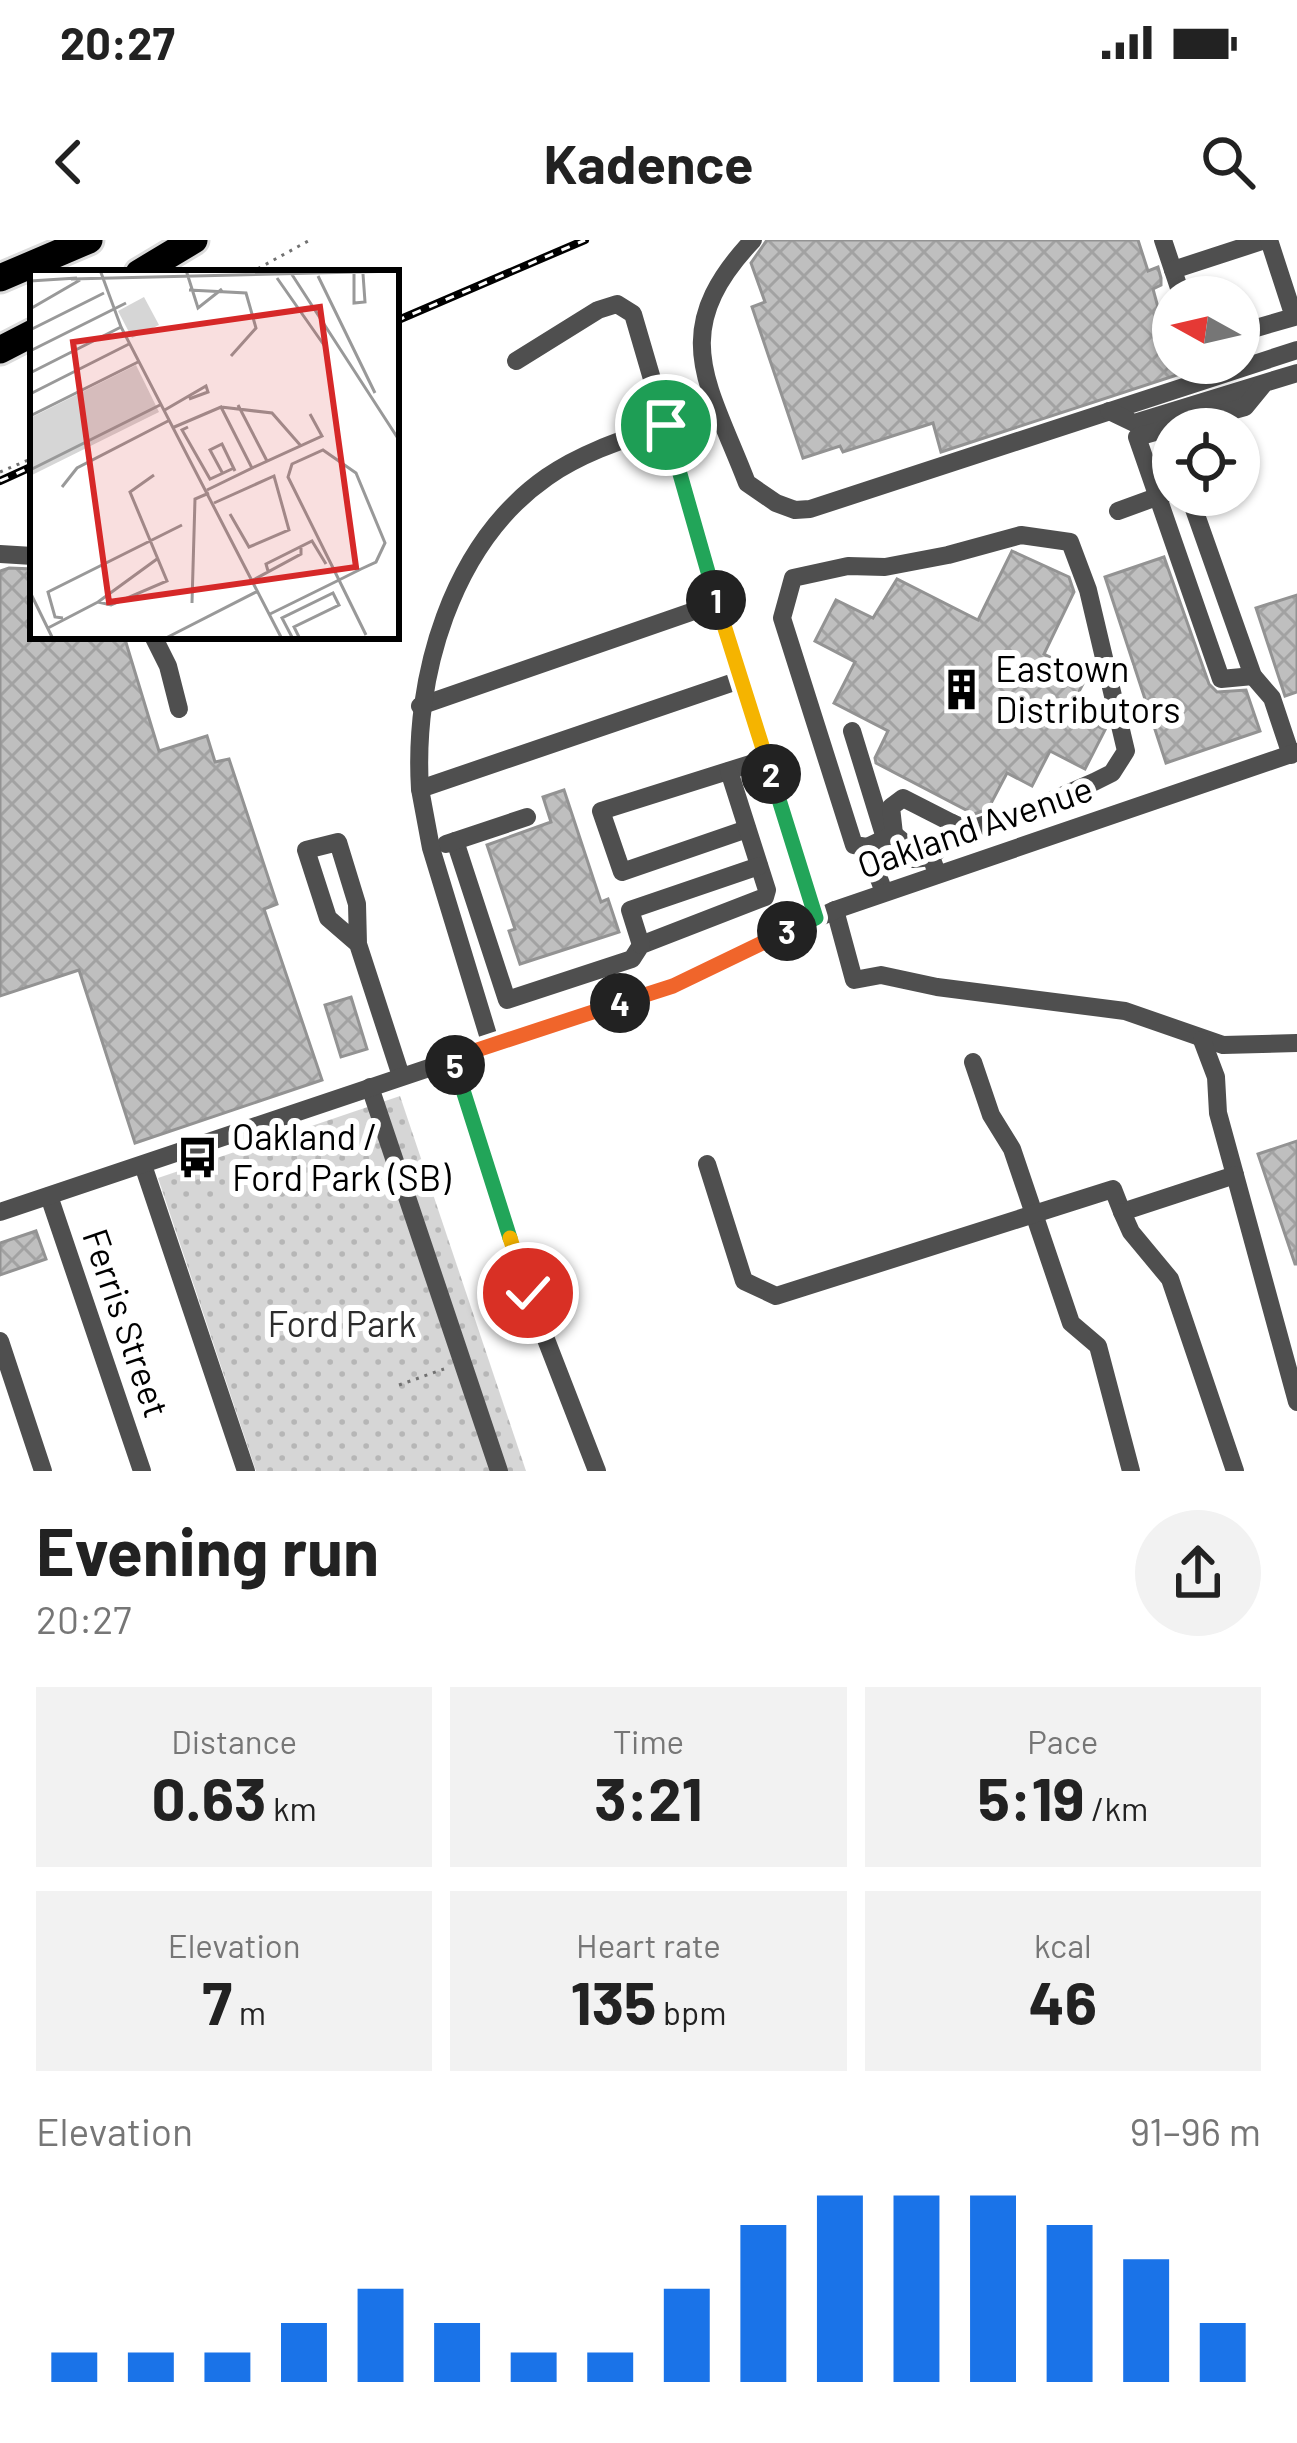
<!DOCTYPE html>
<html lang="en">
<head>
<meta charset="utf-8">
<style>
  body { margin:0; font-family:Barlow,sans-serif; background:#f2f2f2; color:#222; height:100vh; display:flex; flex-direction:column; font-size:45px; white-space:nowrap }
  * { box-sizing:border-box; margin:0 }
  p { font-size:39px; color:#767676 }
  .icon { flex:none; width:66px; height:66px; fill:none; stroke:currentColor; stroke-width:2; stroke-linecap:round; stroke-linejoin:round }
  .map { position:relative; height:1231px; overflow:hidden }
  .drawer { display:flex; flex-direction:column; background:#fff; flex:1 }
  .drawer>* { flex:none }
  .needle { width:78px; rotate:278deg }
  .tools { position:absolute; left:1152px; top:36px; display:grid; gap:24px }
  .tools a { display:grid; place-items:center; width:108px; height:108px; border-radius:50%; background:#fff; box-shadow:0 3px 9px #0004; font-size:60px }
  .pin { position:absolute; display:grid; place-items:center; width:102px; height:102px; color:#fff; margin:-51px; border:6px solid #fff; border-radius:50%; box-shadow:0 3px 12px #0007 }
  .km { position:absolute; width:60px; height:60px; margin:-30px; border-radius:50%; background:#222; color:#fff; font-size:33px; line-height:60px; text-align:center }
  .round { display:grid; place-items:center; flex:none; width:126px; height:126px; border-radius:63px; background:#f2f2f2 }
  .head { display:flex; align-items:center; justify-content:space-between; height:204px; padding:0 36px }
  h1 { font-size:66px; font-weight:700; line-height:90px }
  .figures { display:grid; grid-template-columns:repeat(3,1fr); gap:18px; height:204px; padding:12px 36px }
  .figures div { display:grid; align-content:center; border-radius:0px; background:#f2f2f2; text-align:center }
  .figures b { font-size:60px; font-weight:700 }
  .figures small { font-size:33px; font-weight:400 }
  .figures p { font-size:33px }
  .chart { height:336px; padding:24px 36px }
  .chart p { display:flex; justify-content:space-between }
  .chart svg { width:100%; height:216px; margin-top:12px; stroke:#1a73e8; stroke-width:6 }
  .status { display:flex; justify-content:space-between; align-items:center; height:84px; padding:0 60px; background:#fff; direction:ltr }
  .status svg { height:33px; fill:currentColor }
  header { display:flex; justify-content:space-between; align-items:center; height:156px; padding:0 36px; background:#fff; font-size:54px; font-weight:700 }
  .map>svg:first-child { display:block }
  .park { fill:url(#park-dots) }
  .building { fill:url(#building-cross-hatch); stroke:#939393; stroke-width:3 }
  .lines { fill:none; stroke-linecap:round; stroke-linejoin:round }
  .highway-casing { stroke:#dbdbdb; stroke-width:33 }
  .path { stroke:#717171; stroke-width:3; stroke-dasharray:3 6; stroke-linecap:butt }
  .minor { stroke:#4f4f4f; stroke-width:18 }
  .highway { stroke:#000; stroke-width:27 }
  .rail-casing { stroke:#000; stroke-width:8 }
  .rail { stroke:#fff; stroke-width:3; stroke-dasharray:9; stroke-linecap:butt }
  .split-1-casing { stroke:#fff; stroke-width:24 }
  .split-2-casing { stroke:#fff; stroke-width:24 }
  .split-3-casing { stroke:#fff; stroke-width:24 }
  .split-4-casing { stroke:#fff; stroke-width:24 }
  .split-5-casing { stroke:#fff; stroke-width:24 }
  .split-6-casing { stroke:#fff; stroke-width:24 }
  .split-7-casing { stroke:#fff; stroke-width:24 }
  .split-1 { stroke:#22a559; stroke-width:15 }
  .split-2 { stroke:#f5b400; stroke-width:15 }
  .split-3 { stroke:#22a559; stroke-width:15 }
  .split-4 { stroke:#f0652b; stroke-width:15 }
  .split-5 { stroke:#f0652b; stroke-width:15 }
  .split-6 { stroke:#22a559; stroke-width:15 }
  .split-7 { stroke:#f5b400; stroke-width:15 }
  .labels { text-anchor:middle; stroke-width:12; stroke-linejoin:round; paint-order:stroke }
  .poi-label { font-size:36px; fill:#000; stroke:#fff; text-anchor:start }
  .street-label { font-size:36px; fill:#000; stroke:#fff }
  .park-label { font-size:36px; fill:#2d2d2d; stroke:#fff }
  .inset-road { fill:none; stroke:#999; stroke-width:3 }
  .view { fill:#d62828; fill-opacity:0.15; stroke:#d62828; stroke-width:6 }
  .inset-edge { fill:none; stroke:#000; stroke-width:6 }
</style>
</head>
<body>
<div class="status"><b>20:27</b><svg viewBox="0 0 49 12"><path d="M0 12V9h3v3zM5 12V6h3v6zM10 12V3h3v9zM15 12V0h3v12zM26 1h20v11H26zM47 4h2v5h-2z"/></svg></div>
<header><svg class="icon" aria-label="back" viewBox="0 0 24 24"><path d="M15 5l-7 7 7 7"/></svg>Kadence<svg class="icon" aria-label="search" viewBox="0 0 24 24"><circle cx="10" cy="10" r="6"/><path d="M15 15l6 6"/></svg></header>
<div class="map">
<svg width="1297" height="1231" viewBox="0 0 1297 1231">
  <defs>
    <pattern id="park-dots" width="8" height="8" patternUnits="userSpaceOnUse" patternTransform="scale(3)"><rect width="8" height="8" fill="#d6d6d6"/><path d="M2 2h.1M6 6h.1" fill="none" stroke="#b6b6b6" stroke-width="1.8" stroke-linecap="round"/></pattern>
    <pattern id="building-cross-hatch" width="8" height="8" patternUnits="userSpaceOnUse" patternTransform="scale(3)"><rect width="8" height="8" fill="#bfbfbf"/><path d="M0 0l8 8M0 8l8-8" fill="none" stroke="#a2a2a2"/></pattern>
  </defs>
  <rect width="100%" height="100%" fill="#fff"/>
  <path class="park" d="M400,856L526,1231H256L158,938Z"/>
  <g class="building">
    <path d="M767,0H1138L1148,31L1158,27L1161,38V45L1153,49L1173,123H1177L1180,134L941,212L933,183L843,212L840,206L803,218L752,67L765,62L751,23Z"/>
    <path d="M1012,311L1069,337L1074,352L1044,414L1087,436L1069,471L1105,490L1085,529L1050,511L1032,546L1007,533L988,569L974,574L876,523L875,518L888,491L834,463L855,422L815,401L836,360L873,378L897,339L978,380Z"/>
    <path d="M1164,317L1209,444L1217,452L1246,450L1260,491L1166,523L1105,337Z"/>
    <path d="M9,328L33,329V396H124L159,511L207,496L215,522L229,519L277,664L264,669L322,840L135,903L79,730L0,756V331Z"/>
    <path d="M1297,355V452L1285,456L1256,368Z"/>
    <path d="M564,550L601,662L608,659L619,692L520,724L509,691L515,689L487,605L551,582L543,557Z"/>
    <path d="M351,757L367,809L341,817L325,765Z"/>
    <path d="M1297,901V1024H1295L1258,914Z"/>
    <path d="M36,991L46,1019L0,1035V1003Z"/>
  </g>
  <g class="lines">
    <defs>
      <g id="highway">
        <path d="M139,33L194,0"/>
        <path d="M0,38L89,0"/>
        <path d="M0,110L33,93"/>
      </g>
    </defs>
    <use href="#highway" class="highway-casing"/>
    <g class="path">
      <path d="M250,33L310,0"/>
      <path d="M0,232L33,218"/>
      <path d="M399,1145L444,1129"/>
    </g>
    <g class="minor">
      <path d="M753,0C666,92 708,142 747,243L776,263L795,270L810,269L1297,110"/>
      <path d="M1163,0L1182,57"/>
      <path d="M1173,30L1265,0"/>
      <path d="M1239,93L1294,77L1269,0"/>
      <path d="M516,121L598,70L617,64L633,74L740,440"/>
      <path d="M1109,171L1134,183L1297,133"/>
      <path d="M1189,255L1253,436L1272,458L1291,515"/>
      <path d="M1118,271L1173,251"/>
      <path d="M0,314L33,316"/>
      <path d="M153,396L168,426L179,469"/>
      <path d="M1253,436L1221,439L1137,197L1245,167L1263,145"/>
      <path d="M420,466L717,363"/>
      <path d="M852,491L885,598"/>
      <path d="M420,549C413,438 451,304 547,237C583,212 625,199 666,185"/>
      <path d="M747,589L622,632L601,571L766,519"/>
      <path d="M894,594L907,605L913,619L931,617"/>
      <path d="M455,601L507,760L632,719L641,705L765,657L767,650L729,531"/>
      <path d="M446,604L527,577"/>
      <path d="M867,607L894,594L891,567L903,558L952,583L954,595L931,617L937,633"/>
      <path d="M884,652L867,607L854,605L782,378L793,338L848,326L885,327L948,315L1021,295L1070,302L1088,350L1126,511L1112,533L1094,542L1036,567L968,590L952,583"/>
      <path d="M835,670L854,740L881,735L937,747L1125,771L1223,805L1297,803"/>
      <path d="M358,704L357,664L338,602L306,610L328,678L358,704L401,836"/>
      <path d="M641,705L630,670L759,626"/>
      <path d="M1202,800L1216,837L1218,873L1235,935"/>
      <path d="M491,805L431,608L420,549L740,440L816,678"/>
      <path d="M453,818L528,1053L597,1231"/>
      <path d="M973,822L991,875L1012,909L1071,1083L1098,1106L1131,1231"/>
      <path d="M370,847L499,1231"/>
      <path d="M707,924L744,1041L776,1056L1113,949L1122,972L1235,935L1297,1162"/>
      <path d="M143,925L246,1231"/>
      <path d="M49,956L142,1231"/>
      <path d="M0,972L673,746L835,670L1297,512"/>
      <path d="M1122,972L1131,992L1170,1039L1235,1231"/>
      <path d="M0,1101L43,1231"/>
    </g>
    <use href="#highway" class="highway"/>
    <defs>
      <g id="rail">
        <path d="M396,81L585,0"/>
        <path d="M0,241L33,226"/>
      </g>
    </defs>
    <use href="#rail" class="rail-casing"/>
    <use href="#rail" class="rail"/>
  </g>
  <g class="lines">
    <defs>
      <path id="split-1" d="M666,185L716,360"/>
      <path id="split-2" d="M716,360L771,534"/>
      <path id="split-3" d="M771,534L816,678L787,691"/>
      <path id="split-4" d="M620,763L673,746L787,691"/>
      <path id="split-5" d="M455,825L453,818L620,763"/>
      <path id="split-6" d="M455,825L510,998"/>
      <path id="split-7" d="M510,998L528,1053"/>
    </defs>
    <use href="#split-1" class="split-1-casing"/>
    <use href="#split-2" class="split-2-casing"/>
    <use href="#split-3" class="split-3-casing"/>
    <use href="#split-4" class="split-4-casing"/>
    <use href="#split-5" class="split-5-casing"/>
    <use href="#split-6" class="split-6-casing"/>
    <use href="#split-7" class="split-7-casing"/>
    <use href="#split-1" class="split-1"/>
    <use href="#split-2" class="split-2"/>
    <use href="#split-3" class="split-3"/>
    <use href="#split-4" class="split-4"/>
    <use href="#split-5" class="split-5"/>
    <use href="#split-6" class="split-6"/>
    <use href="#split-7" class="split-7"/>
  </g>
  <defs>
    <symbol id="building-bare" viewBox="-9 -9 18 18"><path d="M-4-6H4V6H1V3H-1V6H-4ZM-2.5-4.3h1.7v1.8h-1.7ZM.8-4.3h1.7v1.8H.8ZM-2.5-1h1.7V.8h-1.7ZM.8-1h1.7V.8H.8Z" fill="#000" stroke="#fff" stroke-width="2.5" paint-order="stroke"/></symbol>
    <symbol id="bus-bare" viewBox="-9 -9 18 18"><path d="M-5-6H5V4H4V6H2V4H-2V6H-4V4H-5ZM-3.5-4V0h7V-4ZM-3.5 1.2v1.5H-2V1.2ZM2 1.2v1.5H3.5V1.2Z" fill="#000" stroke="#fff" stroke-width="2.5" paint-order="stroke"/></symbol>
  </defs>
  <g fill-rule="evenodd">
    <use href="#building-bare" x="932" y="420" width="59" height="59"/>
    <use href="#bus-bare" x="168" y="888" width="59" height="59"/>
  </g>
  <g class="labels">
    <g class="poi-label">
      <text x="995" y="442">Eastown<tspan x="995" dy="41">Distributors</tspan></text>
      <text x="232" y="910">Oakland /<tspan x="232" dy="41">Ford Park (SB)</tspan></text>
    </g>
    <g class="street-label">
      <text transform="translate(975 587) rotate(-19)" y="13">Oakland Avenue</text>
      <text transform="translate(126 1083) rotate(71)" y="13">Ferris Street</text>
    </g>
    <g class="park-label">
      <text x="342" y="1097">Ford Park</text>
    </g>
  </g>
  <g transform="translate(30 30)">
    <rect width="369" height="369" fill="#fff"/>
    <path d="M114,27L129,55L102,68L88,41Z" fill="#d6d6d6"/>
    <path d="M106,95L129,142L0,206V148Z" fill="#d6d6d6"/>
    <path class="inset-road" d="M70,0L91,57L252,369M156,0L168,38L192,19M259,0L369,170M324,4V33L335,32L333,4M288,6L345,123M247,8L296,78M41,9L369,1M0,11L47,8M159,20L216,23L226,58L201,86M0,39L50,10M0,60L74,23M0,81L96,33M0,103L91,57M0,124L99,74M208,135L237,191M191,137L242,143L271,176M133,141L176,116L178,122L159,129M0,146L108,92M158,157L152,160L180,209L204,198M142,158L191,137L222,198L177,220M222,198L292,166L280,144M0,200L130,135M193,204L180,180L192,174L205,201M32,217L47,198L138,151M184,233L244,206L259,260L219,277L200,244M238,301L236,294L282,271L296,294M223,310L271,284V276M0,322L23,369M68,332L127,289M162,333L165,229L179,223M240,344L305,312L331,299L346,292L355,273L326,203L293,180L262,194L258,207L309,310L336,365M33,348L25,347L18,322L152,255M18,358L68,332L81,335L137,311L100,222L124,205M134,369L228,321M263,369L252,348L303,323L309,335L264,357L270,369"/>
    <path class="view" d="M290,37L326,297L79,332L43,72Z"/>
    <rect width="369" height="369" class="inset-edge"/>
  </g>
</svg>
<div class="tools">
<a><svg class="needle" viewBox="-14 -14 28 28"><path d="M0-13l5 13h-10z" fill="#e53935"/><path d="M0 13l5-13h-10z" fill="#767676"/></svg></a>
<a><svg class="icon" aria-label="locate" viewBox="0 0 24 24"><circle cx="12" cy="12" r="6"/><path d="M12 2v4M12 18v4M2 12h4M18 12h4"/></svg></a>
</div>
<div class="pin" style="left:666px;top:185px;background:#1e9e55"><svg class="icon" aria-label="arrive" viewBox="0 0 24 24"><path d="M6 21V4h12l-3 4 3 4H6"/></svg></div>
<div class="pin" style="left:528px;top:1053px;background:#d93025"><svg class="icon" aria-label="check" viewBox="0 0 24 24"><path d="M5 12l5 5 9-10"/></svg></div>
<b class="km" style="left:716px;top:360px">1</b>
<b class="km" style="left:771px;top:534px">2</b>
<b class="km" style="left:787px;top:691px">3</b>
<b class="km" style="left:620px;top:763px">4</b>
<b class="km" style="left:455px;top:825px">5</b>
</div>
<section class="drawer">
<div class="head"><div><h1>Evening run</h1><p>20:27</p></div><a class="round"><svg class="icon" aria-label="share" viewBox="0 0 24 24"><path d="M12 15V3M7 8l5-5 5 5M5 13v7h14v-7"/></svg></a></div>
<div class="figures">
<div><p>Distance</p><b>0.63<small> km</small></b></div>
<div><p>Time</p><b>3:21</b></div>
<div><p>Pace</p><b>5:19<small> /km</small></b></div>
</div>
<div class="figures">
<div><p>Elevation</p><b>7<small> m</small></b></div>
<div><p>Heart rate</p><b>135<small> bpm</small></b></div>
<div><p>kcal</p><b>46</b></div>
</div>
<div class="chart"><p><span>Elevation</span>91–96 m</p>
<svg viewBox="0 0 160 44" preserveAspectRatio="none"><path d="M5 44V38M15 44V38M25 44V38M35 44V32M45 44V25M55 44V32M65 44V38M75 44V38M85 44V25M95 44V12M105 44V6M115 44V6M125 44V6M135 44V12M145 44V19M155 44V32"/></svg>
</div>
</section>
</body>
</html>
